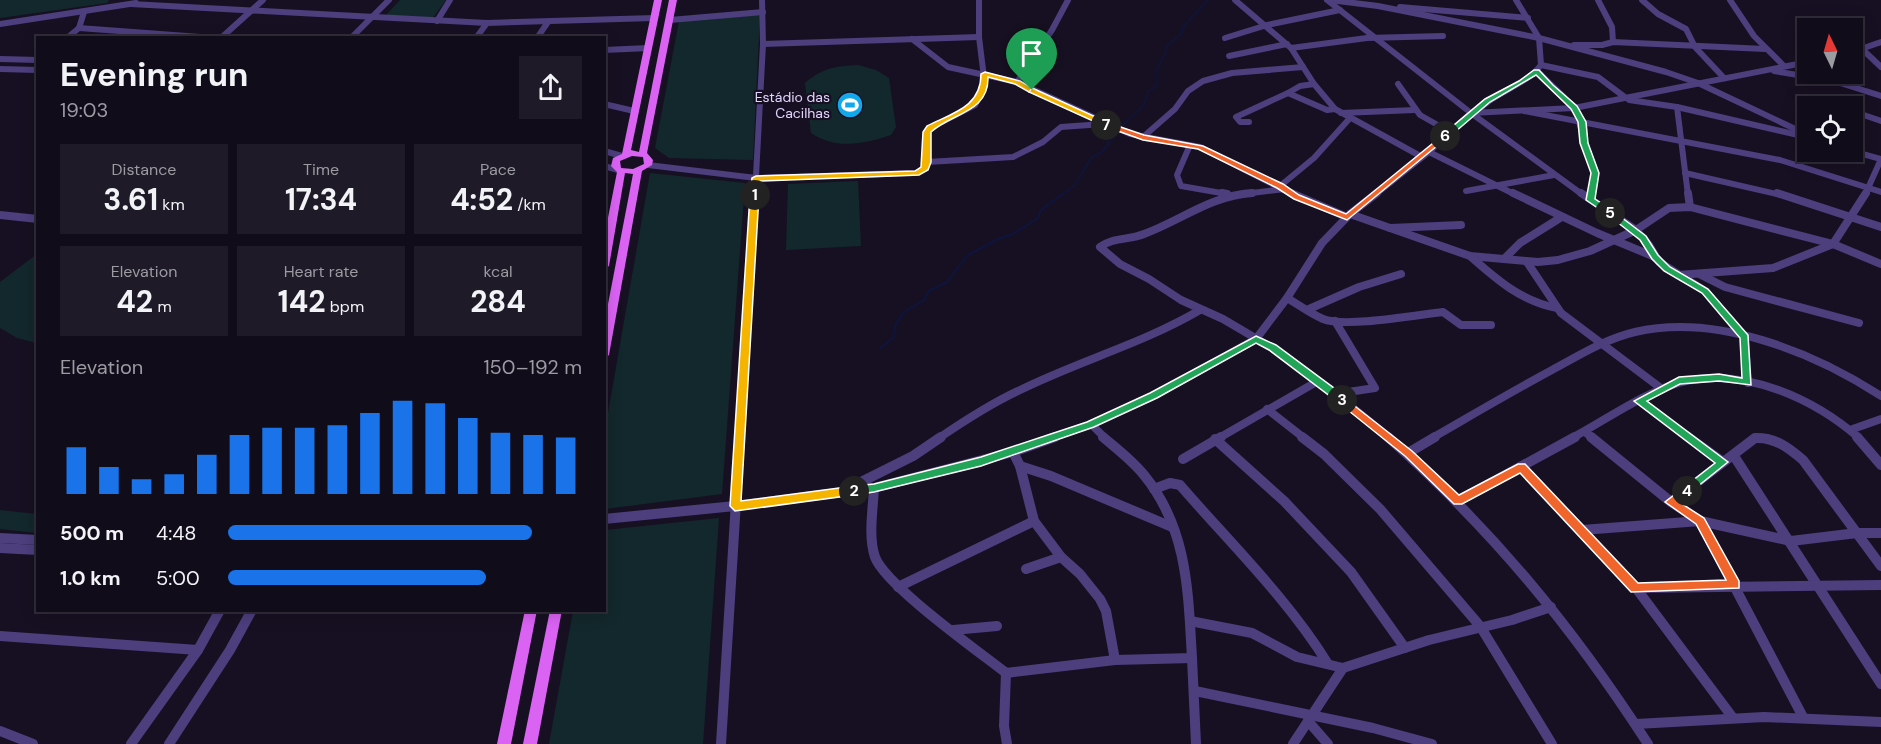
<!DOCTYPE html>
<html lang="en">
<head>
<meta charset="utf-8">
<style>
  body { margin:0; font-family:"DM Sans",sans-serif; background:#1e1a27; color:#f1f3f6; height:100vh; display:flex; flex-direction:column; font-size:22px; white-space:nowrap }
  * { box-sizing:border-box; margin:0 }
  p { font-size:20px; color:#9c9ba2 }
  .icon { flex:none; width:33px; height:33px; fill:none; stroke:currentColor; stroke-width:2; stroke-linecap:round; stroke-linejoin:round }
  .map { position:relative; flex:1; overflow:hidden }
  .panel { position:absolute; left:36px; top:36px; width:570px; height:576px; display:flex; flex-direction:column; background:#110c1a; border-radius:0px; box-shadow:0 3px 15px #0003,0 0 0 2px #302c39 }
  .panel>* { flex:none }
  .needle { width:39px; rotate:355deg }
  .fabs { position:absolute; left:1797px; top:18px; display:grid; gap:12px }
  .fabs a { display:grid; place-items:center; width:66px; height:66px; border-radius:0px; background:#110c1a; box-shadow:0 3px 15px #0003,0 0 0 2px #302c39; font-size:30px }
  .pin { position:absolute; display:grid; place-items:center; width:51px; height:51px; color:#fff; margin:-62px -26px; border-radius:50% 50% 50% 0; rotate:-45deg; box-shadow:0 0 6px #0007 }
  .pin .icon { rotate:45deg }
  .km { position:absolute; width:30px; height:30px; margin:-15px; border-radius:50%; background:#222; color:#fff; font-size:16px; line-height:30px; text-align:center }
  .round { display:grid; place-items:center; flex:none; width:63px; height:63px; border-radius:0px; background:#1e1a27 }
  .overview { display:flex; align-items:center; justify-content:space-between; height:102px; padding:0 24px }
  h1 { font-size:33px; font-weight:700; line-height:45px }
  .metrics { display:grid; grid-template-columns:repeat(3,1fr); gap:9px; height:102px; padding:6px 24px }
  .metrics div { display:grid; align-content:center; border-radius:0px; background:#1e1a27; text-align:center }
  .metrics b { font-size:30px; font-weight:700 }
  .metrics small { font-size:16px; font-weight:400 }
  .metrics p { font-size:16px }
  .chart { height:168px; padding:12px 24px }
  .chart p { display:flex; justify-content:space-between }
  .chart svg { width:100%; height:108px; margin-top:6px; stroke:#1a73e8; stroke-width:6 }
  ul { padding:0 24px; list-style:none; font-size:20px }
  li { display:grid; grid-template-columns:96px 72px 1fr; align-items:center; height:45px }
  li i { height:15px; border-radius:8px; background:#1a73e8 }
  .map>svg:first-child { display:block }
  .green { fill:#13282c }
  .lines { fill:none; stroke-linecap:round; stroke-linejoin:round }
  .stream-far1 { stroke:#0d153e; stroke-width:1.5 }
  .stream { stroke:#0d153e; stroke-width:2 }
  .minor-far2 { stroke:#4d3e7e; stroke-width:6 }
  .minor-far1 { stroke:#4d3e7e; stroke-width:8 }
  .minor { stroke:#4d3e7e; stroke-width:10 }
  .major { fill:#db63f4; fill-rule:evenodd }
  .split-1 { fill:#f5b400; stroke:#fff; stroke-width:1.5 }
  .split-2 { fill:#f5b400; stroke:#fff; stroke-width:1.5 }
  .split-3 { fill:#22a559; stroke:#fff; stroke-width:1.5 }
  .split-4 { fill:#f0652b; stroke:#fff; stroke-width:1.5 }
  .split-5 { fill:#22a559; stroke:#fff; stroke-width:1.5 }
  .split-6 { fill:#22a559; stroke:#fff; stroke-width:1.5 }
  .split-7 { fill:#f0652b; stroke:#fff; stroke-width:1.5 }
  .split-8 { fill:#f5b400; stroke:#fff; stroke-width:1.5 }
  .labels { text-anchor:middle; stroke-width:4.5; stroke-linejoin:round; paint-order:stroke }
  .far-poi-label { font-size:14px; fill:#e1d4fc; stroke:#171022; text-anchor:end }
</style>
</head>
<body>
<div class="map">
<svg width="1881" height="744" viewBox="0 0 1881 744">
  <rect width="100%" height="100%" fill="#171022"/>
  <g class="green">
    <path d="M0,0H109L107,3L0,18Z"/>
    <path d="M400,0H446L432,19L386,15Z"/>
    <path d="M760,14L753,160L669,158L655,148L679,21Z"/>
    <path d="M858,65L876,70L889,78L896,127L891,135C864,144 836,150 811,133L805,83C822,68 836,66 858,65Z"/>
    <path d="M650,173L745,183L722,494L605,509V430Z"/>
    <path d="M858,181L861,246L786,250L788,184Z"/>
    <path d="M37,254V343L17,338L0,328V282Z"/>
    <path d="M0,510L37,514V533L0,529Z"/>
    <path d="M719,518L703,744H549L573,611L604,610L605,530Z"/>
  </g>
  <g class="lines">
    <g class="stream-far1">
      <path d="M1121,127L1144,105L1148,92L1156,86V71L1166,52V47L1182,33L1183,27L1208,0"/>
      <path d="M1062,195L1075,185L1091,158L1103,151L1117,131"/>
    </g>
    <path class="stream" d="M881,348L894,337L895,326L903,313L924,300L929,291L947,282L968,255L1000,238L1011,235L1037,219L1041,210L1064,193"/>
    <g class="minor-far2">
      <path d="M1235,0L1291,48L1314,84L1335,109L1422,157"/>
      <path d="M1327,0L1471,113L1583,195"/>
      <path d="M1330,0L1378,6L1539,38L1666,72L1698,83L1808,135"/>
      <path d="M1598,0L1612,27L1613,42"/>
      <path d="M1642,0L1658,14L1686,29L1695,47L1724,78"/>
      <path d="M1730,0L1754,36L1784,66"/>
      <path d="M131,4L487,23L654,18"/>
      <path d="M1400,7L1528,18"/>
      <path d="M670,20L763,12"/>
      <path d="M437,21L450,0"/>
      <path d="M0,24L136,3"/>
      <path d="M79,28L214,38"/>
      <path d="M67,38L79,28L84,12"/>
      <path d="M221,38L263,0"/>
      <path d="M351,38L389,0"/>
      <path d="M476,38L487,23"/>
      <path d="M537,38L548,22"/>
      <path d="M1225,38L1267,25L1340,10"/>
      <path d="M912,39L948,67L1017,82L1130,134L1200,147L1294,195"/>
      <path d="M763,44L979,37"/>
      <path d="M1574,45H1602L1613,42L1765,49"/>
      <path d="M1291,48L1367,38L1443,36"/>
      <path d="M1862,49L1881,67"/>
      <path d="M604,50L649,48"/>
      <path d="M1852,52L1881,42"/>
      <path d="M1229,56L1287,44"/>
      <path d="M0,59L38,60"/>
      <path d="M1541,65L1598,77L1626,98"/>
      <path d="M0,69L38,70"/>
      <path d="M1537,71L1570,103L1576,112L1594,172L1591,195"/>
      <path d="M1774,71L1834,81L1881,96"/>
      <path d="M1017,82L1052,30L1068,0"/>
      <path d="M1398,84L1420,115L1450,132"/>
      <path d="M1288,93L1300,86L1314,84"/>
      <path d="M1629,100L1677,107L1798,135"/>
      <path d="M604,104L634,111"/>
      <path d="M1677,107L1688,195"/>
      <path d="M1524,111L1780,160L1881,192"/>
      <path d="M1852,111L1881,121"/>
      <path d="M1477,112C1495,91 1524,87 1541,65L1539,38L1516,0"/>
      <path d="M1341,113L1415,110"/>
      <path d="M1471,113L1574,108L1808,62"/>
      <path d="M1249,122H1240L1236,117L1288,93L1327,110L1335,109"/>
      <path d="M1143,137L1175,109L1188,91L1203,81L1232,73L1303,67"/>
      <path d="M1190,145L1177,175L1181,186L1227,194"/>
      <path d="M604,151L622,156"/>
      <path d="M1852,151L1881,159L1865,195"/>
      <path d="M1429,152L1516,195"/>
      <path d="M927,162L1013,157L1043,142L1061,127L1103,124"/>
      <path d="M648,165L756,178L916,173L925,168L927,132L930,128L975,105L985,86L979,37V0"/>
      <path d="M604,166L618,170"/>
      <path d="M1685,173L1781,195"/>
      <path d="M1280,186L1314,158L1350,118"/>
      <path d="M1466,191L1554,175"/>
      <path d="M755,195L763,44L762,0"/>
      <path d="M1235,195L1285,189"/>
      <path d="M1375,195L1429,152L1471,113"/>
    </g>
    <g class="minor-far1">
      <path d="M1222,193L1227,194"/>
      <path d="M1252,193C1210,196 1182,220 1144,234C1130,240 1113,237 1100,247L1120,264L1149,279L1181,300L1223,319L1274,349L1330,389L1390,438"/>
      <path d="M1291,193L1347,217"/>
      <path d="M1513,193L1597,233L1655,257"/>
      <path d="M1581,193L1636,230L1649,245L1659,262L1705,291L1745,338L1748,383"/>
      <path d="M1688,193L1690,207"/>
      <path d="M1777,193L1881,227"/>
      <path d="M1590,199L1592,193"/>
      <path d="M1350,214L1470,256L1538,262L1558,260L1590,251L1636,230L1669,208L1690,207L1833,244L1881,264"/>
      <path d="M0,215L38,219"/>
      <path d="M1390,228L1461,225"/>
      <path d="M1470,256C1496,279 1522,302 1557,308"/>
      <path d="M1504,259L1520,243L1560,218"/>
      <path d="M1527,262L1561,313L1662,389"/>
      <path d="M1699,274L1725,287L1859,323"/>
      <path d="M1678,275L1773,268L1833,244L1866,193"/>
      <path d="M1287,298C1299,305 1311,314 1323,319C1345,328 1416,315 1443,312L1461,325H1491"/>
      <path d="M1309,309L1359,287L1401,274"/>
      <path d="M1335,321L1375,388L1335,394"/>
      <path d="M1639,401L1690,438"/>
      <path d="M1267,409L1304,438"/>
      <path d="M1091,424L1105,438"/>
      <path d="M1850,430L1881,419"/>
      <path d="M1585,432L1593,438"/>
      <path d="M740,438L755,193"/>
      <path d="M939,438C964,421 990,404 1018,391C1078,361 1142,344 1200,310"/>
      <path d="M1051,438L1091,424L1153,396L1256,339L1287,298L1322,243L1350,214L1377,193"/>
      <path d="M1219,438L1318,381"/>
      <path d="M1432,438C1472,415 1511,392 1552,370C1578,356 1605,339 1635,332C1717,313 1813,352 1881,396"/>
      <path d="M1572,438C1604,421 1651,388 1686,381C1747,368 1814,399 1859,438"/>
      <path d="M1755,438H1767"/>
    </g>
    <g class="minor">
      <path d="M1302,437L1324,454L1380,509L1480,626L1552,744"/>
      <path d="M1388,437C1494,532 1571,625 1648,744"/>
      <path d="M1591,437L1671,502L1700,521L1803,717"/>
      <path d="M1688,437L1723,462"/>
      <path d="M1857,437L1881,465"/>
      <path d="M1215,439L1284,501L1351,572L1405,648"/>
      <path d="M1013,452L1020,466L1034,521L1061,557L1080,574L1100,599L1106,611L1115,660"/>
      <path d="M1408,453L1435,437"/>
      <path d="M1734,456L1881,684"/>
      <path d="M1183,459L1221,437"/>
      <path d="M1020,466L1051,476L1172,527"/>
      <path d="M1521,467L1636,588L1733,718"/>
      <path d="M874,488C873,509 868,537 875,557C885,585 978,651 1006,673L1115,660L1192,658C1188,592 1188,529 1144,475C1132,460 1117,449 1103,437"/>
      <path d="M1154,489L1170,483L1180,485C1230,543 1288,599 1328,664"/>
      <path d="M860,490L861,482L913,456L941,437"/>
      <path d="M1458,501L1575,437"/>
      <path d="M1671,502L1755,438C1775,437 1789,448 1803,460L1881,566"/>
      <path d="M604,519L735,506L874,488L1013,452L1055,437"/>
      <path d="M1582,530L1700,521L1791,541L1857,533H1881"/>
      <path d="M0,538L38,540"/>
      <path d="M0,548L38,550"/>
      <path d="M1026,569L1061,557"/>
      <path d="M898,587L1034,521"/>
      <path d="M1636,588L1881,585"/>
      <path d="M1190,621L1252,633L1297,657L1343,668L1429,640L1512,620L1551,607"/>
      <path d="M953,630L997,626"/>
      <path d="M0,636L198,650"/>
      <path d="M1192,658L1196,744"/>
      <path d="M1006,673L1004,726L1007,744"/>
      <path d="M1195,691L1373,728L1432,744"/>
      <path d="M1308,721L1328,744"/>
      <path d="M1636,724L1764,717L1881,722"/>
      <path d="M0,731L33,744"/>
      <path d="M131,744L198,650L220,610"/>
      <path d="M169,744L230,650L252,610"/>
      <path d="M721,744L740,437"/>
      <path d="M1293,744L1343,668"/>
    </g>
    <g class="major">
      <path d="M654,0H662L631,150L639,152L669,0H677L647,153L653,160L652,165L642,171L609,355L604,359V325L633,174L625,173L609,266L604,269V238L617,172L611,166L613,158L622,154ZM632,156L643,157L644,164L633,169L621,168L620,161Z"/>
      <path d="M525,610H537L511,744H497Z"/>
      <path d="M550,610H562L537,744H523Z"/>
    </g>
  </g>
  <path class="split-1" d="M985,72L1020,81L1036,90L1029,92L1015,84L988,77C989,113 951,113 931,132V162L928,170L919,175L760,181L759,195L755,197L750,195L752,178L756,176L915,171L921,167L923,132L927,126C953,113 981,107 981,74Z"/>
  <path class="split-2" d="M755,192L759,195L741,501L854,486L859,491L854,495L735,511L730,506L750,195Z"/>
  <path class="split-3" d="M1256,336L1276,345L1346,397V403H1339L1269,350L1256,343L1157,398L1094,427L981,466L874,492L854,495L848,491L854,486L874,484L981,457L1087,422L1150,393Z"/>
  <path class="split-4" d="M1342,396L1412,451L1459,495L1518,464H1525L1638,583L1726,580L1696,524L1665,502L1683,488H1690V494L1679,502L1704,518L1739,581V588L1631,592L1520,473L1462,504H1454L1405,456L1339,403V397Z"/>
  <path class="split-5" d="M1608,211H1613L1646,236L1658,255L1670,267L1708,289L1748,335L1751,385L1719,381L1680,384L1647,401L1728,462L1687,495L1681,491L1683,488L1715,463L1634,401L1679,377L1719,374L1742,378L1740,338L1702,293L1664,271L1652,259L1640,240L1608,215Z"/>
  <path class="split-6" d="M1534,70H1539L1553,85L1577,106L1586,122L1588,143L1599,173L1595,199L1613,211V215H1608L1586,200L1591,173L1580,143L1578,122L1571,109L1536,75L1490,102L1448,138L1441,136L1485,99L1519,81Z"/>
  <path class="split-7" d="M1106,122L1144,135L1203,146L1283,184L1299,195L1346,214L1443,135L1449,136L1347,220L1294,199L1277,188L1198,149L1143,140L1104,126L1103,125Z"/>
  <path class="split-8" d="M1032,88L1109,123L1110,125L1104,126L1029,92Z"/>
  <defs>
    <symbol id="stadium-disc" viewBox="-11 -11 22 22"><circle r="9.5" fill="#11a9eb" stroke="#171022"/><path d="M0-5a6.5 5 0 1 0 0 10a6.5 5 0 1 0 0-10ZM-3.5-1.8h7v3.6h-7Z" fill="#fff"/></symbol>
  </defs>
  <g fill-rule="evenodd">
    <use href="#stadium-disc" x="835" y="90" width="30" height="30"/>
  </g>
  <g class="labels">
    <g class="far-poi-label">
      <text x="830" y="102">Estádio das<tspan x="830" dy="16">Cacilhas</tspan></text>
    </g>
  </g>
</svg>
<div class="fabs">
<a><svg class="needle" viewBox="-14 -14 28 28"><path d="M0-13l5 13h-10z" fill="#e53935"/><path d="M0 13l5-13h-10z" fill="#9c9ba2"/></svg></a>
<a><svg class="icon" aria-label="locate" viewBox="0 0 24 24"><circle cx="12" cy="12" r="6"/><path d="M12 2v4M12 18v4M2 12h4M18 12h4"/></svg></a>
</div>
<div class="pin" style="left:1032px;top:90px;background:#1e9e55"><svg class="icon" aria-label="arrive" viewBox="0 0 24 24"><path d="M6 21V4h12l-3 4 3 4H6"/></svg></div>
<b class="km" style="left:755px;top:195px">1</b>
<b class="km" style="left:854px;top:491px">2</b>
<b class="km" style="left:1342px;top:400px">3</b>
<b class="km" style="left:1687px;top:491px">4</b>
<b class="km" style="left:1610px;top:213px">5</b>
<b class="km" style="left:1445px;top:136px">6</b>
<b class="km" style="left:1106px;top:125px">7</b>
<section class="panel">
<div class="overview"><div><h1>Evening run</h1><p>19:03</p></div><a class="round"><svg class="icon" aria-label="share" viewBox="0 0 24 24"><path d="M12 15V3M7 8l5-5 5 5M5 13v7h14v-7"/></svg></a></div>
<div class="metrics">
<div><p>Distance</p><b>3.61<small> km</small></b></div>
<div><p>Time</p><b>17:34</b></div>
<div><p>Pace</p><b>4:52<small> /km</small></b></div>
</div>
<div class="metrics">
<div><p>Elevation</p><b>42<small> m</small></b></div>
<div><p>Heart rate</p><b>142<small> bpm</small></b></div>
<div><p>kcal</p><b>284</b></div>
</div>
<div class="chart"><p><span>Elevation</span>150–192 m</p>
<svg viewBox="0 0 160 44" preserveAspectRatio="none"><path d="M5 44V25M15 44V33M25 44V38M35 44V36M45 44V28M55 44V20M65 44V17M75 44V17M85 44V16M95 44V11M105 44V6M115 44V7M125 44V13M135 44V19M145 44V20M155 44V21"/></svg>
</div>
<ul>
<li><b>500 m</b>4:48<i style="width:86%"></i></li>
<li><b>1.0 km</b>5:00<i style="width:73%"></i></li>
</ul>
</section>
</div>
</body>
</html>
